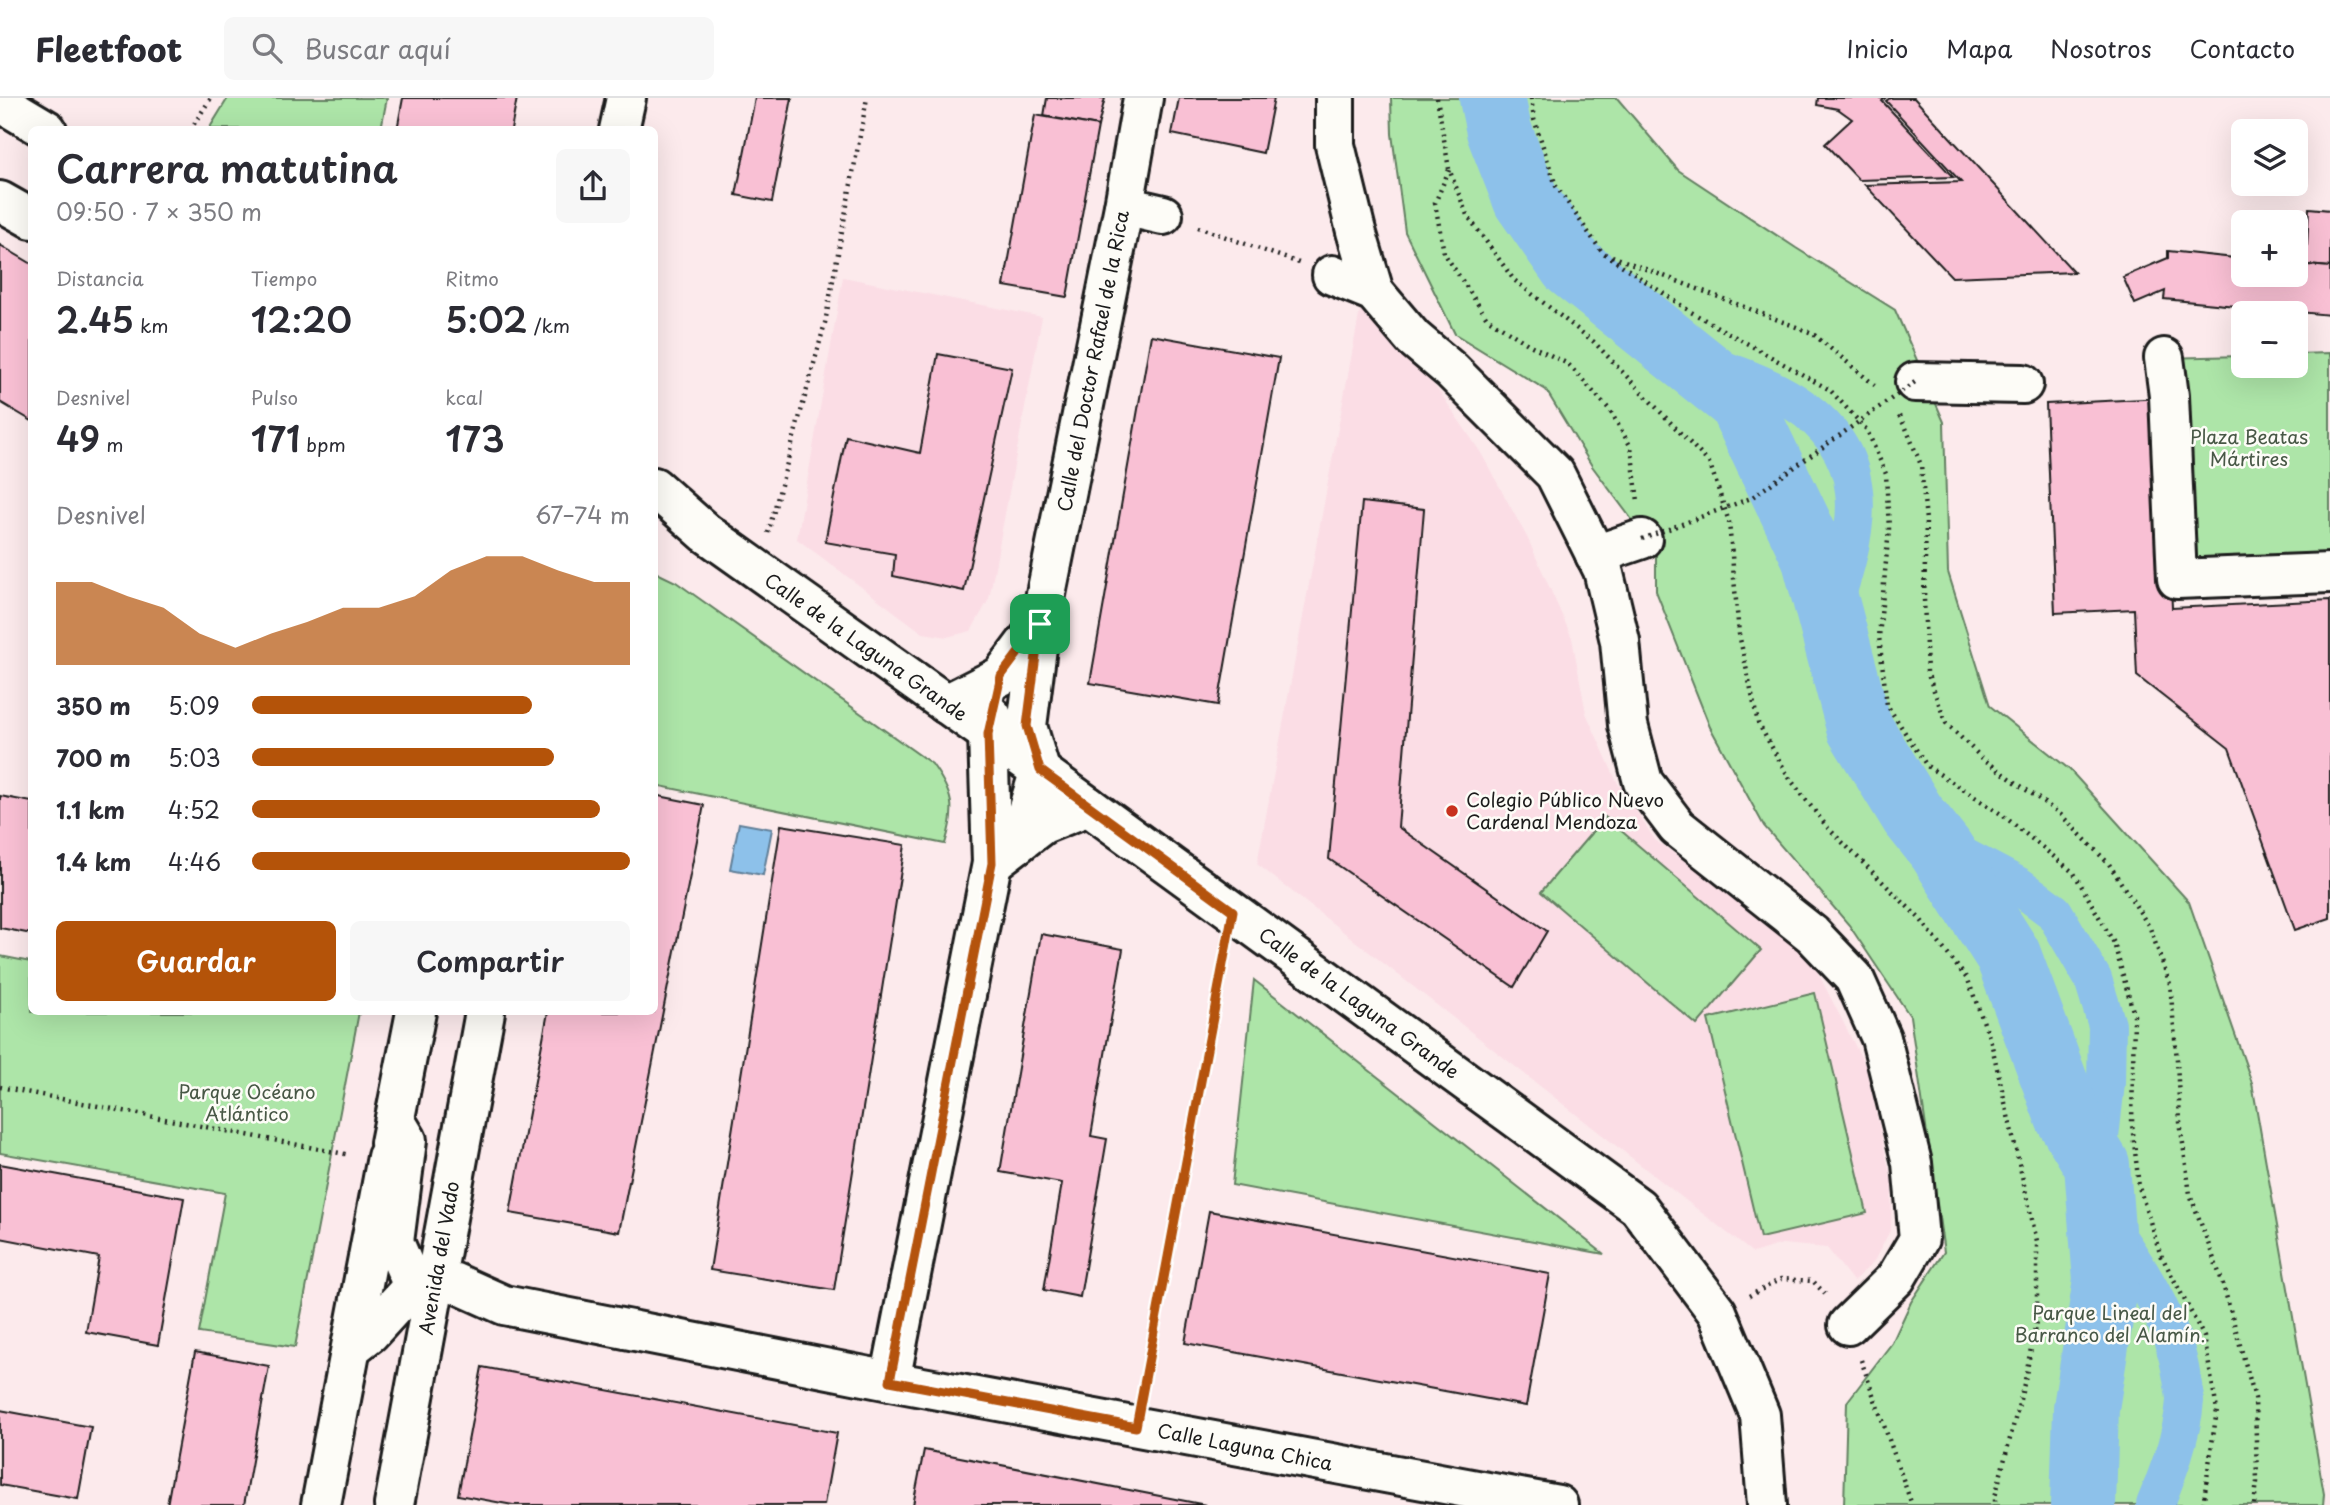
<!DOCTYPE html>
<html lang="es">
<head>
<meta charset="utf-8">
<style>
  body { margin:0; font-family:"Playpen Sans",sans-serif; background:#f7f7f7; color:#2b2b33; height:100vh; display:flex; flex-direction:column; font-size:26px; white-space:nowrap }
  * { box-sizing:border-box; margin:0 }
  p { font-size:23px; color:#7c7c81 }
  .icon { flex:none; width:38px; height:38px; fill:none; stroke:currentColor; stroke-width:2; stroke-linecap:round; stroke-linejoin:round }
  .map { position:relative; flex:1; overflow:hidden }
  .sheet { position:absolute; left:28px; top:28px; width:630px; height:889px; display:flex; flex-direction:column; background:#fff; border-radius:10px; box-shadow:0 7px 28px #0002 }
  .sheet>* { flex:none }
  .buttons { position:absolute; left:2231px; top:21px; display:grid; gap:14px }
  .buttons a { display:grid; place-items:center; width:77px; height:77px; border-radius:10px; background:#fff; box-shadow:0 7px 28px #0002; font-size:35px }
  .pin { position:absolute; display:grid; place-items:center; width:60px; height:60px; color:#fff; margin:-30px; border-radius:14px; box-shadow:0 4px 10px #0006 }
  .round { display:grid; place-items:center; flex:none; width:74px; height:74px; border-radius:10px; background:#f7f7f7 }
  .headline { display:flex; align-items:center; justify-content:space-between; height:119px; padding:0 28px }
  h1 { font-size:38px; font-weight:600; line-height:52px }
  .figures { display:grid; grid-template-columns:repeat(3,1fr); gap:10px; height:119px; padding:7px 28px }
  .figures div { display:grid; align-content:center }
  .figures b { font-size:35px; font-weight:600 }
  .figures small { font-size:19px; font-weight:400 }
  .figures p { font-size:19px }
  .chart { height:196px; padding:14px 28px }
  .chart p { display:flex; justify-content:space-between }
  .chart svg { width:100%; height:126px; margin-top:7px; fill:#b45309; opacity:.7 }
  .cta { display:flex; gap:14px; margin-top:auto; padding:14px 28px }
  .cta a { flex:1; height:80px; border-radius:10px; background:#b45309; color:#fff; font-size:28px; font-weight:600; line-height:80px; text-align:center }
  .cta a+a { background:#f7f7f7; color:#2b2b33 }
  ul { padding:0 28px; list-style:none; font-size:23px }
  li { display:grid; grid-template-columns:112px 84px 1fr; align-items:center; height:52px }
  li i { height:18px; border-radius:9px; background:#b45309 }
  header { display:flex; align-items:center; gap:42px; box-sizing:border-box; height:98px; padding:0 35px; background:#fff; border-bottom:2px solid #e1e1e2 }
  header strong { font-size:33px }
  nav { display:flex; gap:38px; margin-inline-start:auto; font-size:24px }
  .search { width:490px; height:63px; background:#f7f7f7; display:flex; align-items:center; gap:18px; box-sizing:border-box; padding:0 24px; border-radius:10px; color:#7c7c81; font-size:26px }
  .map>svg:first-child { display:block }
  .built { fill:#fbdde5 }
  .green { fill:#ade5a8; stroke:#648062; stroke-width:2 }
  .water { fill:#8dc1ea; stroke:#607f98; stroke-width:2 }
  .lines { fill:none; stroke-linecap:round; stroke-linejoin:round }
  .canal { stroke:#8dc1ea; stroke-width:38 }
  .river { stroke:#8dc1ea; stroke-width:66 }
  .building { fill:#f9c0d4; stroke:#1c1c1c; stroke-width:2 }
  .minor-casing { stroke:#1c1c1c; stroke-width:44 }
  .path { stroke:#1c1c1c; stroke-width:4.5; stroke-dasharray:2 5; stroke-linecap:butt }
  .minor { stroke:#fdfcf7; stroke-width:38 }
  .path-bridge { stroke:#1c1c1c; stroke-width:4.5; stroke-dasharray:2 5; stroke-linecap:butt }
  .route-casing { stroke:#fff; stroke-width:14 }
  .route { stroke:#b45309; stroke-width:9 }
  .poi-dot { fill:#c8321e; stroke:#fdfcf7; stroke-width:2.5 }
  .labels { text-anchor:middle; stroke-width:5; stroke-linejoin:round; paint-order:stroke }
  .street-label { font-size:19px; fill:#1c1c1c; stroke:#fdfcf7 }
  .park-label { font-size:19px; fill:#485846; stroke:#fdfcf7 }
  .poi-label { font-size:19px; fill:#1c1c1c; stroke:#fdfcf7; text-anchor:start }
</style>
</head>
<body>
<header>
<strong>Fleetfoot</strong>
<div class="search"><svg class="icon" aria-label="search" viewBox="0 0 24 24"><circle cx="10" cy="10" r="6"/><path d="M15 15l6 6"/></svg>Buscar aquí</div>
<nav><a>Inicio</a><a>Mapa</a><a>Nosotros</a><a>Contacto</a></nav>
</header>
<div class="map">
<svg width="2330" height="1407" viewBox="0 0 2330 1407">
  <rect width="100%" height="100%" fill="#fceaec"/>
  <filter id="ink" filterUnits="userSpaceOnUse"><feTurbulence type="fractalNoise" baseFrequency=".0143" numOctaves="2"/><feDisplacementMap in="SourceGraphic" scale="14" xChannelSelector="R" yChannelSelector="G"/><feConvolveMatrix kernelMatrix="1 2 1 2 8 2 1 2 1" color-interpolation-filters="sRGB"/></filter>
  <g filter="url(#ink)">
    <g class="built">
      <path d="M843,179L1042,219L989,501L971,533L947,539L923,535L797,441Z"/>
      <path d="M1360,212L1396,240L1441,296L1481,355L1528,441L1572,540L1586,615L1617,684L1655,742L1774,827L1814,867L1866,969L1892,1084L1891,1131L1873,1165L1853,1183L1827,1150L1782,1146L1753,1155L1257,766Z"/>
    </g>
    <g class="green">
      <path d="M228,0H387L381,31H209Z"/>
      <path d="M1391,0H1617L1678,72L1796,150L1895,212L1944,324L1948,474L1990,608L2070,672L2189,804L2252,985L2324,1396L2323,1407H1844L1847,1304L1892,1245L1911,1204L1944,1154L1910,918L1849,827L1764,728L1710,629L1656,493V454L1592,368L1546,292L1455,236L1405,134L1392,36Z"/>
      <path d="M2330,255V475L2177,481L2164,260L2243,258L2244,268H2296V256Z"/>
      <path d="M655,474L676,484L932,666C954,697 956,710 945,746L655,687Z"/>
      <path d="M1605,719L1761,852L1697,927L1541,794Z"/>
      <path d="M0,858L31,864L32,914H359L295,1249L199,1235L225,1095L0,1055Z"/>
      <path d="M1254,882L1604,1156L1232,1087Z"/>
      <path d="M1815,895L1867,1115L1760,1140L1708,921Z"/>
    </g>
    <path class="water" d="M739,725L772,731L763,777L730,771Z"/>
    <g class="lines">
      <g class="canal">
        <path d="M1690,262C1758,280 1845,312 1854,393C1859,432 1842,482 1830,518"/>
        <path d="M1941,752L1966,760L2019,788L2054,814L2093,881L2107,927L2106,985L2097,1067"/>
        <path d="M2102,1117C2137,1167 2173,1220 2182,1281C2183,1288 2185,1296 2185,1303C2182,1338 2168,1375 2155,1407"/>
      </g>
      <path class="river" d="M1492,0L1499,33L1526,102L1572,168L1740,303L1814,458L1859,629L1913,717L1941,752L2008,857L2068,1019L2097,1067L2106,1183L2086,1310L2083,1407"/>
    </g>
    <g class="building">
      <path d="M403,0H517L511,32H397Z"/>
      <path d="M755,0H792L772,104L736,97Z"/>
      <path d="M1047,0H1105L1098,28L1044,18Z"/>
      <path d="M1179,0H1274L1263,55L1172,36Z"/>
      <path d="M1818,0H1885L1882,3L1953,79L1859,82L1825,46L1852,21L1838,11L1817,7Z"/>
      <path d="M1890,0H1914L2074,174L1952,179L1865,87L1961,84L1886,3Z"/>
      <path d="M1035,17L1098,28L1067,199L1004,188Z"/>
      <path d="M2309,110L2330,112V169L2306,167Z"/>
      <path d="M0,147L32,166V323L0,304Z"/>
      <path d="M2168,153L2244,161V177H2296V166L2330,169V217L2164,201L2165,193L2135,206L2123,179L2168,160Z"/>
      <path d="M1151,237L1279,260L1218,607L1090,585Z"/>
      <path d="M938,256L1012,270L964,493L893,478L895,456L825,444L846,338L920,355Z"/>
      <path d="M2163,300L2172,510L2330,502V820L2295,832L2229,650L2137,578L2134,511L2055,515L2046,306Z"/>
      <path d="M1362,404L1424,411L1398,729L1547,833L1514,889L1329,761Z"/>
      <path d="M654,697L704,707L619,1134L510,1115L548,914H654Z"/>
      <path d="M0,698L32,704V836L0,830Z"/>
      <path d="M781,727L905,747L834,1192L710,1172Z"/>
      <path d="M1041,836L1123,851L1091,1038L1107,1041L1080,1199L1044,1192L1062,1085L1000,1074Z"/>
      <path d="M0,1066L184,1100L158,1247L86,1234L99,1159L0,1140Z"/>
      <path d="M1209,1113L1550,1176L1526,1308L1185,1245Z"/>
      <path d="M195,1254L269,1268L244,1407H167Z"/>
      <path d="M482,1269L837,1335L824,1407H513L458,1397Z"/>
      <path d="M0,1312L91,1329L78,1401L0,1387Z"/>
      <path d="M924,1352L1206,1407H913Z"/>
    </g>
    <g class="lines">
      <defs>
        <g id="minor">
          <path d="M1335,0V47L1356,133L1374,194"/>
          <path d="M0,4L47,32"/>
          <path d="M619,32L626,0"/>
          <path d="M0,103L32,121"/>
          <path d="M1124,108L1163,117"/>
          <path d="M1332,177L1374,194L1413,240L1452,273L1555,376L1603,472L1620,543L1628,627L1643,684L1677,729L1812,836L1854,880L1881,940L1912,1065L1919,1141L1896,1180L1848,1227"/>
          <path d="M2164,260L2169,298L2177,481L2330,475"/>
          <path d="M1915,284L2023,286"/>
          <path d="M654,389L706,435L1014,654L1638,1109L1717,1214L1760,1317L1767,1407"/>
          <path d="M1595,457L1642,441"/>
          <path d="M1040,526L1124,108L1143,0"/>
          <path d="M946,606L1001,578L1040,526L1027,628L1040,672L1017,746"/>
          <path d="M992,618L988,636L992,765L1043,726L1088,708"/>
          <path d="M395,1022L407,1042L394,1144L413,1188L429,1209"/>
          <path d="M390,1045L416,914"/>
          <path d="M352,1249L370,1235L413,1188L435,1183L455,1185L504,1207L890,1283L1558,1407"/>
          <path d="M890,1283L992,765"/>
          <path d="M321,1407L387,1059"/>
          <path d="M394,1407L485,914"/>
        </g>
      </defs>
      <use href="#minor" class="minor-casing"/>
      <g class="path">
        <path d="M1437,0L1449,71L1467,117L1514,182L1594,244L1710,366L1729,424L1739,536L1758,625L1790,681L1827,729L1920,821L1968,882L1991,944L2037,1143V1218L2025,1282L1995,1399V1407"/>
        <path d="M1531,0L1534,21L1556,88L1602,154L1691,214L1830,292L1867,332L1886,376L1889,431L1879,539L1887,607L1927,668L2001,716L2074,775L2114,845L2134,917L2132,1026L2139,1089L2160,1155L2204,1239L2217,1312L2203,1407"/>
        <path d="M190,32L211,0"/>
        <path d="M1449,72L1435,105L1444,155L1487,220L1528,246L1568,266L1609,311L1631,349L1638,403"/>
        <path d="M1198,129L1299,165"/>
        <path d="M1612,158L1812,235L1877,289"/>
        <path d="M1899,318L1906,330L1921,367L1926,423L1924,501L1927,574L1946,625L1982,660L2060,716L2109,766L2150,830L2170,886L2177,962L2180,1024L2190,1096L2222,1183L2255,1300L2257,1384L2254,1407"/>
        <path d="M768,435L825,225L867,0"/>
        <path d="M0,989L350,1057"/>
        <path d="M1749,1198L1781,1181L1813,1183L1825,1196"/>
        <path d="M1861,1262L1912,1407"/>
        <path d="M1143,1293L1225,855"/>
      </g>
      <use href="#minor" class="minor"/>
      <path class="path-bridge" d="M1642,441L1751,400L1915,284"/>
    </g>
  </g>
  <g class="lines" filter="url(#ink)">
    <defs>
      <path id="route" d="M1040,526L1027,628L1040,672L1233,813L1136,1329L890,1283L992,765L988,636L1001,578Z"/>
    </defs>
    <use href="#route" class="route-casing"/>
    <use href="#route" class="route"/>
  </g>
  <circle class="poi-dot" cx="1452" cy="713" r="7"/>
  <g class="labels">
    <g class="street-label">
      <text transform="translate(1093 263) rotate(-79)" y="7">Calle del Doctor Rafael de la Rica</text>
      <text transform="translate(866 549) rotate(35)" y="7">Calle de la Laguna Grande</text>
      <text transform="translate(1359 905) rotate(36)" y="7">Calle de la Laguna Grande</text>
      <text transform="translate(439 1160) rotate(-80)" y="7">Avenida del Vado</text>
      <text transform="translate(1245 1349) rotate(11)" y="7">Calle Laguna Chica</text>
    </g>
    <g class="park-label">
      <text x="2249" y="346">Plaza Beatas<tspan x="2249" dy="22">Mártires</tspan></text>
      <text x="247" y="1001">Parque Océano<tspan x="247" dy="22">Atlántico</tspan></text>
      <text x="2110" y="1222">Parque Lineal del<tspan x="2110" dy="22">Barranco del Alamín.</tspan></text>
    </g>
    <g class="poi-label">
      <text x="1466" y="709">Colegio Público Nuevo<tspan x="1466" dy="22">Cardenal Mendoza</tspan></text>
    </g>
  </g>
</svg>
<div class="buttons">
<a><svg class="icon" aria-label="layers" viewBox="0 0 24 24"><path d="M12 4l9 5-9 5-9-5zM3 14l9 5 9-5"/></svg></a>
<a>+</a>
<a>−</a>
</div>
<div class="pin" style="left:1040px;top:526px;background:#1e9e55"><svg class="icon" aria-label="arrive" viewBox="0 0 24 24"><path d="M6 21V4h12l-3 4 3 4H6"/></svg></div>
<section class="sheet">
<div class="headline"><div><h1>Carrera matutina</h1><p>09:50 · 7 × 350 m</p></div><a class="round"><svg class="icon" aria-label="share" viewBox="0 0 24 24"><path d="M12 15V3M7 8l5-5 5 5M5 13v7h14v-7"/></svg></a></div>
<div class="figures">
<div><p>Distancia</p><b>2.45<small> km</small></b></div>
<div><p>Tiempo</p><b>12:20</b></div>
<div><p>Ritmo</p><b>5:02<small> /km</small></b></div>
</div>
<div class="figures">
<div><p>Desnivel</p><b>49<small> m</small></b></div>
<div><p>Pulso</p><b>171<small> bpm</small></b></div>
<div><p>kcal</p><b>173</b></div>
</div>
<div class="chart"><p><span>Desnivel</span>67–74 m</p>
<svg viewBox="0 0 160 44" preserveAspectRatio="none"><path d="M0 44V15L10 15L20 20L30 24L40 33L50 38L60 33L70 29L80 24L90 24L100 20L110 11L120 6L130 6L140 11L150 15L160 15V44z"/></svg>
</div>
<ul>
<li><b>350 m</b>5:09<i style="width:74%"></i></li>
<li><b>700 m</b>5:03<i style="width:80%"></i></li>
<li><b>1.1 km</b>4:52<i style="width:92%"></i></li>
<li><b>1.4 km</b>4:46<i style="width:100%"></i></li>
</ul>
<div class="cta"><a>Guardar</a><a>Compartir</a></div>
</section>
</div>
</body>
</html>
